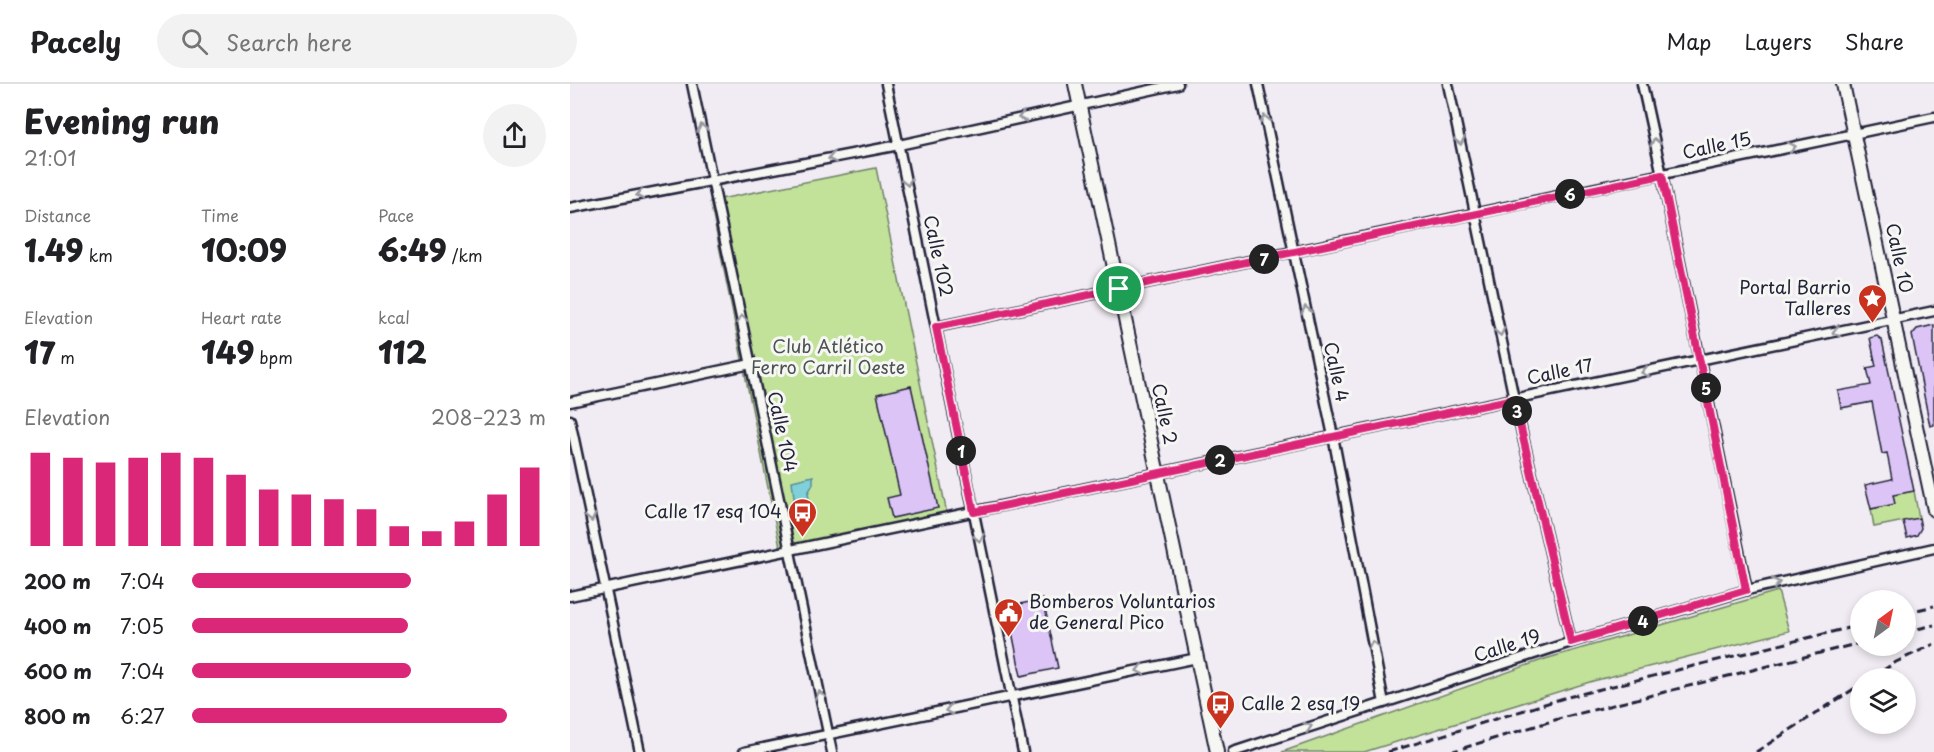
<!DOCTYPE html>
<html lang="en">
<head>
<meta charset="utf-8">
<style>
  body { margin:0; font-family:"Playpen Sans",sans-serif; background:#f2f2f2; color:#202124; height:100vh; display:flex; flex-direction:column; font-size:22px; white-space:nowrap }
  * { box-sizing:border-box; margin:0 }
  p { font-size:20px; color:#757577 }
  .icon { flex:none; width:33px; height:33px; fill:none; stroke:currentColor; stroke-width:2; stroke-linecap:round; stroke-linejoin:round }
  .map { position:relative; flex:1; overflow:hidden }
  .details { display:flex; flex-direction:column; background:#fff; width:570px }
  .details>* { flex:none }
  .needle { width:39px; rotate:33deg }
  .controls { position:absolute; left:1280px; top:506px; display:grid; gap:12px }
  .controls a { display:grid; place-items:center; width:66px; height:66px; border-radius:50%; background:#fff; box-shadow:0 3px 9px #0003; font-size:30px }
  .pin { position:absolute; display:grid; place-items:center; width:51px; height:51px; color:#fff; margin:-26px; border:3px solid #fff; border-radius:50%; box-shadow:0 2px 6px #0007 }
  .km { position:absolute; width:30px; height:30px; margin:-15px; border-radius:50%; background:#222; color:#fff; font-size:16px; line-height:30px; text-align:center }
  .round { display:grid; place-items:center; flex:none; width:63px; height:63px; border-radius:32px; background:#f2f2f2 }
  .overview { display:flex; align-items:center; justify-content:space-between; height:102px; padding:0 24px }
  h1 { font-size:33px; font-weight:800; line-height:45px }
  .stats { display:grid; grid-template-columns:repeat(3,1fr); gap:9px; height:102px; padding:6px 24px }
  .stats div { display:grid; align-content:center }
  .stats b { font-size:30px; font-weight:800 }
  .stats small { font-size:16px; font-weight:400 }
  .stats p { font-size:16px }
  .chart { height:168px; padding:12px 24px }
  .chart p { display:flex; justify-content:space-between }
  .chart svg { width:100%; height:108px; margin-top:6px; stroke:#db2777; stroke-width:6 }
  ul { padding:0 24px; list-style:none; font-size:20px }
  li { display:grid; grid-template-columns:96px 72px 1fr; align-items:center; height:45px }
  li i { height:15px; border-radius:8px; background:#db2777 }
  header { display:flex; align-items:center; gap:36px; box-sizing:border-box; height:84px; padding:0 30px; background:#fff; border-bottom:2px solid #e0e0e0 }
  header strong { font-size:28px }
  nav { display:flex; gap:33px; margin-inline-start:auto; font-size:21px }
  .search { width:420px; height:54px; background:#f2f2f2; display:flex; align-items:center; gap:15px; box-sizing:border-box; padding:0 21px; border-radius:33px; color:#757577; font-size:22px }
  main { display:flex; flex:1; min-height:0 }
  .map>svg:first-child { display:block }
  .green { fill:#c2e29a; stroke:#72826a; stroke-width:1.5 }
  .water { fill:#7fd0d8; stroke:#5a8a99; stroke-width:1.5 }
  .building { fill:#dcc5f6; stroke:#22223b; stroke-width:1.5 }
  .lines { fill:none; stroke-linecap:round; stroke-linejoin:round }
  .street-casing { stroke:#22223b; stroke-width:13 }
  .secondary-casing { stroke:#22223b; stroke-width:16 }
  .street { stroke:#f6f6f2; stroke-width:8 }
  .secondary { stroke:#f6f6f2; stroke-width:12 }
  .rail { stroke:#22223b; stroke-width:3; stroke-dasharray:9 4.5; stroke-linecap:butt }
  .oneway { stroke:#9797a0 }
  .route-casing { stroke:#fff; stroke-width:12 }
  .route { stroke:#db2777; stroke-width:8 }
  .labels { text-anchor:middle; stroke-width:6; stroke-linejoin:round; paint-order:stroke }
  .street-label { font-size:18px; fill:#22223b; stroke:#f6f6f2 }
  .poi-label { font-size:18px; fill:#22223b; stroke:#f6f6f2; text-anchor:end }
  .park-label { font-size:18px; fill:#4a5253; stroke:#f6f6f2 }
</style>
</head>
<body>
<header>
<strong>Pacely</strong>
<div class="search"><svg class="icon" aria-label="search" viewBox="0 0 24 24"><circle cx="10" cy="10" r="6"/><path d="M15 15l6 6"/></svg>Search here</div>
<nav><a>Map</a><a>Layers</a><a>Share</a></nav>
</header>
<main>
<section class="details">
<div class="overview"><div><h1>Evening run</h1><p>21:01</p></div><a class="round"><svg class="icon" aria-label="share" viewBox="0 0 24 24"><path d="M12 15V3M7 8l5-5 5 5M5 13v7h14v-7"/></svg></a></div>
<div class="stats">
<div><p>Distance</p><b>1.49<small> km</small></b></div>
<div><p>Time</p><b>10:09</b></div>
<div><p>Pace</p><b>6:49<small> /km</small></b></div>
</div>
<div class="stats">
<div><p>Elevation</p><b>17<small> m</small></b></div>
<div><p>Heart rate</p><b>149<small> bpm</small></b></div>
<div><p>kcal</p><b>112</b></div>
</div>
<div class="chart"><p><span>Elevation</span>208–223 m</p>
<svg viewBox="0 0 160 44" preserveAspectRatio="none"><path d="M5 44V6M15 44V8M25 44V10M35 44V8M45 44V6M55 44V8M65 44V15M75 44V21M85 44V23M95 44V25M105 44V29M115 44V36M125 44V38M135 44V34M145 44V23M155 44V12"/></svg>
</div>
<ul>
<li><b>200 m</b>7:04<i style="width:62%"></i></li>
<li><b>400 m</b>7:05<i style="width:61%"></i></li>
<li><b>600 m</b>7:04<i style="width:62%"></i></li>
<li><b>800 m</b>6:27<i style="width:89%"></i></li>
</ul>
</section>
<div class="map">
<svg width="1364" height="668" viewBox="0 0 1364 668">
  <rect width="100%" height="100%" fill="#f1ecf3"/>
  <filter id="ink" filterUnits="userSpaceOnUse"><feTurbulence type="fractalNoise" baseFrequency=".0167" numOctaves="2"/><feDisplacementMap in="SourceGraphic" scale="12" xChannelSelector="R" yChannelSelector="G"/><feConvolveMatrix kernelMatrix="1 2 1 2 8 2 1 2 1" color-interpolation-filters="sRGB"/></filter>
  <g filter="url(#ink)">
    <g class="green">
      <path d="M306,84L377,430L210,463L140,117Z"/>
      <path d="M1344,407L1349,434L1304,443L1301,425L1324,420L1323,411Z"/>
      <path d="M1208,507L1219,547L1023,597L794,668H712L975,575Z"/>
    </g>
    <path class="water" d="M243,392V400L238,409L242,433L220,438L219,429L225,422L222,397Z"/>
    <g class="building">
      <path d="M1364,241V341L1360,342L1342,251L1347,245Z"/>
      <path d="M1307,252L1312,256L1344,407L1323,411L1325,420L1301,425L1295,401L1322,395L1317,369L1312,370L1302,318L1271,324L1268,307L1301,301L1297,284L1306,282L1300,254Z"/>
      <path d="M341,302L368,424L322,434L317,414L330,411L307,310Z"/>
      <path d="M1349,434L1351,444L1347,451L1337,454L1333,437Z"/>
      <path d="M473,515L488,584L451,592L437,523Z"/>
    </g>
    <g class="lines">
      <defs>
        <g id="street">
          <path d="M122,0L262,668"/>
          <path d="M316,0L453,668"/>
          <path d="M688,0L763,352L814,619"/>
          <path d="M878,0L944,315L1001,558"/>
          <path d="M1072,0L1092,91L1177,506"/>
          <path d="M0,124L329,61L608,0"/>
          <path d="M366,243L1364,33"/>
          <path d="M0,318L181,280"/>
          <path d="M0,336L70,668"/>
          <path d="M0,512L1364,227"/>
          <path d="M174,668L627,574"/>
          <path d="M663,668L1001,558L1177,506L1364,464"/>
        </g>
        <g id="secondary">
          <path d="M505,0L647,668"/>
          <path d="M1273,0L1364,426"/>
        </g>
      </defs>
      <use href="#street" class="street-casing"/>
      <use href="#secondary" class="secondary-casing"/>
      <use href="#street" class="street"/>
      <use href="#secondary" class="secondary"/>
      <g class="rail">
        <path d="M1335,529L1364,522"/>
        <path d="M1335,548L1364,541"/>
        <path d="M1301,594L1326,578L1364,560"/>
        <path d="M818,668L994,614L1290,541"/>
        <path d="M880,668L995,633L1290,559"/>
        <path d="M1186,668L1290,601"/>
      </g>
    </g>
    <defs><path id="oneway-chevron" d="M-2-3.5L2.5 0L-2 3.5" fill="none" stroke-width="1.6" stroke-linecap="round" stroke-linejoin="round" transform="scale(1.5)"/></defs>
    <g class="oneway">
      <use href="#oneway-chevron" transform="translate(452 33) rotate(167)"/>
      <use href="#oneway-chevron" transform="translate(695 35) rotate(-102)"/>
      <use href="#oneway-chevron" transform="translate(132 44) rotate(-102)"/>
      <use href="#oneway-chevron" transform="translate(890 57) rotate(78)"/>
      <use href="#oneway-chevron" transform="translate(1085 58) rotate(-103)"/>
      <use href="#oneway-chevron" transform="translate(1222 63) rotate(-12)"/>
      <use href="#oneway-chevron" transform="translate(262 74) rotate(169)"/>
      <use href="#oneway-chevron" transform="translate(337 98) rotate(78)"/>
      <use href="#oneway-chevron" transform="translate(70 111) rotate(170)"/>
      <use href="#oneway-chevron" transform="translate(736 226) rotate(-102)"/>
      <use href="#oneway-chevron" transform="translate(172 235) rotate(-102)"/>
      <use href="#oneway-chevron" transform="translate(930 248) rotate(78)"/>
      <use href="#oneway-chevron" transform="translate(1266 248) rotate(168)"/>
      <use href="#oneway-chevron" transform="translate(1075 288) rotate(168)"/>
      <use href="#oneway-chevron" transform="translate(21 434) rotate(78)"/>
      <use href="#oneway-chevron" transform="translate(409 454) rotate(78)"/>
      <use href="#oneway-chevron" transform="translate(1206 499) rotate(-13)"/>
      <use href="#oneway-chevron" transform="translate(803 561) rotate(-101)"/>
      <use href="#oneway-chevron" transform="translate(570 586) rotate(168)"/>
      <use href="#oneway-chevron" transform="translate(250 611) rotate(-102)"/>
      <use href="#oneway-chevron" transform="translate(379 626) rotate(168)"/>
      <use href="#oneway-chevron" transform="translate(738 643) rotate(-18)"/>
    </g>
  </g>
  <g class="lines" filter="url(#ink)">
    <defs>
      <path id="route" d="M1092,91L1176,506L1001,558L944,315L404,428L366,243Z"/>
    </defs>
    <use href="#route" class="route-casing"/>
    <use href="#route" class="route"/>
  </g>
  <defs>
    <symbol id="sight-pin" viewBox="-11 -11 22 30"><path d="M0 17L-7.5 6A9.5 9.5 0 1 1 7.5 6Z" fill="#c8321e" stroke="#f6f6f2"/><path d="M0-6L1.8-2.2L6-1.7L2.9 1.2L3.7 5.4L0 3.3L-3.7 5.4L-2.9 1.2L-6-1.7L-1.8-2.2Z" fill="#fff"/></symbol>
    <symbol id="bus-pin" viewBox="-11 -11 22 30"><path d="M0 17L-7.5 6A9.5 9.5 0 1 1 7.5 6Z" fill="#c8321e" stroke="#f6f6f2"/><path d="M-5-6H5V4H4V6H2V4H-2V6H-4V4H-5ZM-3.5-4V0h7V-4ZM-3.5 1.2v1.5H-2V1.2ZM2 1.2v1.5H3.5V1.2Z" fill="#fff"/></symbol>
    <symbol id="civic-pin" viewBox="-11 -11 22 30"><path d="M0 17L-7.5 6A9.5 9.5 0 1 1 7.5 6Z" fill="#c8321e" stroke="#f6f6f2"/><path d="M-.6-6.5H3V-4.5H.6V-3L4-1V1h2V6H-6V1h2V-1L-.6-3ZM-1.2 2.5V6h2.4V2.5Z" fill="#fff"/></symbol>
  </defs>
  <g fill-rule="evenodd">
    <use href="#sight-pin" x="1286" y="198" width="33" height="45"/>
    <use href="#bus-pin" x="216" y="412" width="33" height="45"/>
    <use href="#civic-pin" x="422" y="512" width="33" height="45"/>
    <use href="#bus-pin" x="634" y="604" width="33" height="45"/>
  </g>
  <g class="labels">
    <g class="street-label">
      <text transform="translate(1147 62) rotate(-12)" y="6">Calle 15</text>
      <text transform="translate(368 172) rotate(78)" y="6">Calle 102</text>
      <text transform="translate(1329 174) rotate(78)" y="6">Calle 10</text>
      <text transform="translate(766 288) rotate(78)" y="6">Calle 4</text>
      <text transform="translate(990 288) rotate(-12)" y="6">Calle 17</text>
      <text transform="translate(594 330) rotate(78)" y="6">Calle 2</text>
      <text transform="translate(212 348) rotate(78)" y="6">Calle 104</text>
      <text transform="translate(937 562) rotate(-18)" y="6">Calle 19</text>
    </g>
    <g class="poi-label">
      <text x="1281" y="210">Portal Barrio<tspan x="1281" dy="21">Talleres</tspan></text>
      <text x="212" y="434">Calle 17 esq 104</text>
      <text x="459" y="524" text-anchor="start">Bomberos Voluntarios<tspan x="459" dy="21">de General Pico</tspan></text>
      <text x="671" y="626" text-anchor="start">Calle 2 esq 19</text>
    </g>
    <g class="park-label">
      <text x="258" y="269">Club Atlético<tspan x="258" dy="21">Ferro Carril Oeste</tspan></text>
    </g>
  </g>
</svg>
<div class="controls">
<a><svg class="needle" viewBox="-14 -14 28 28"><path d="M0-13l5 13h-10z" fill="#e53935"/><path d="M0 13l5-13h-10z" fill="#757577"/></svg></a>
<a><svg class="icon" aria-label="layers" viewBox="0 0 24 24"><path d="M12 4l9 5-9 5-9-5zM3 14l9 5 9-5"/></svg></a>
</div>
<div class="pin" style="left:549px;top:205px;background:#1e9e55"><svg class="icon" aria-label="arrive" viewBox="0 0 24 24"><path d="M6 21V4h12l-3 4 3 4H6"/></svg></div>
<b class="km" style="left:391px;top:367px">1</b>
<b class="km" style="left:650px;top:376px">2</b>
<b class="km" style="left:947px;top:327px">3</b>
<b class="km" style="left:1073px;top:537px">4</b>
<b class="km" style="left:1136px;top:304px">5</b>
<b class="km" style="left:1000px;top:110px">6</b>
<b class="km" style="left:694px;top:175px">7</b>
</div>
</main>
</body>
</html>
